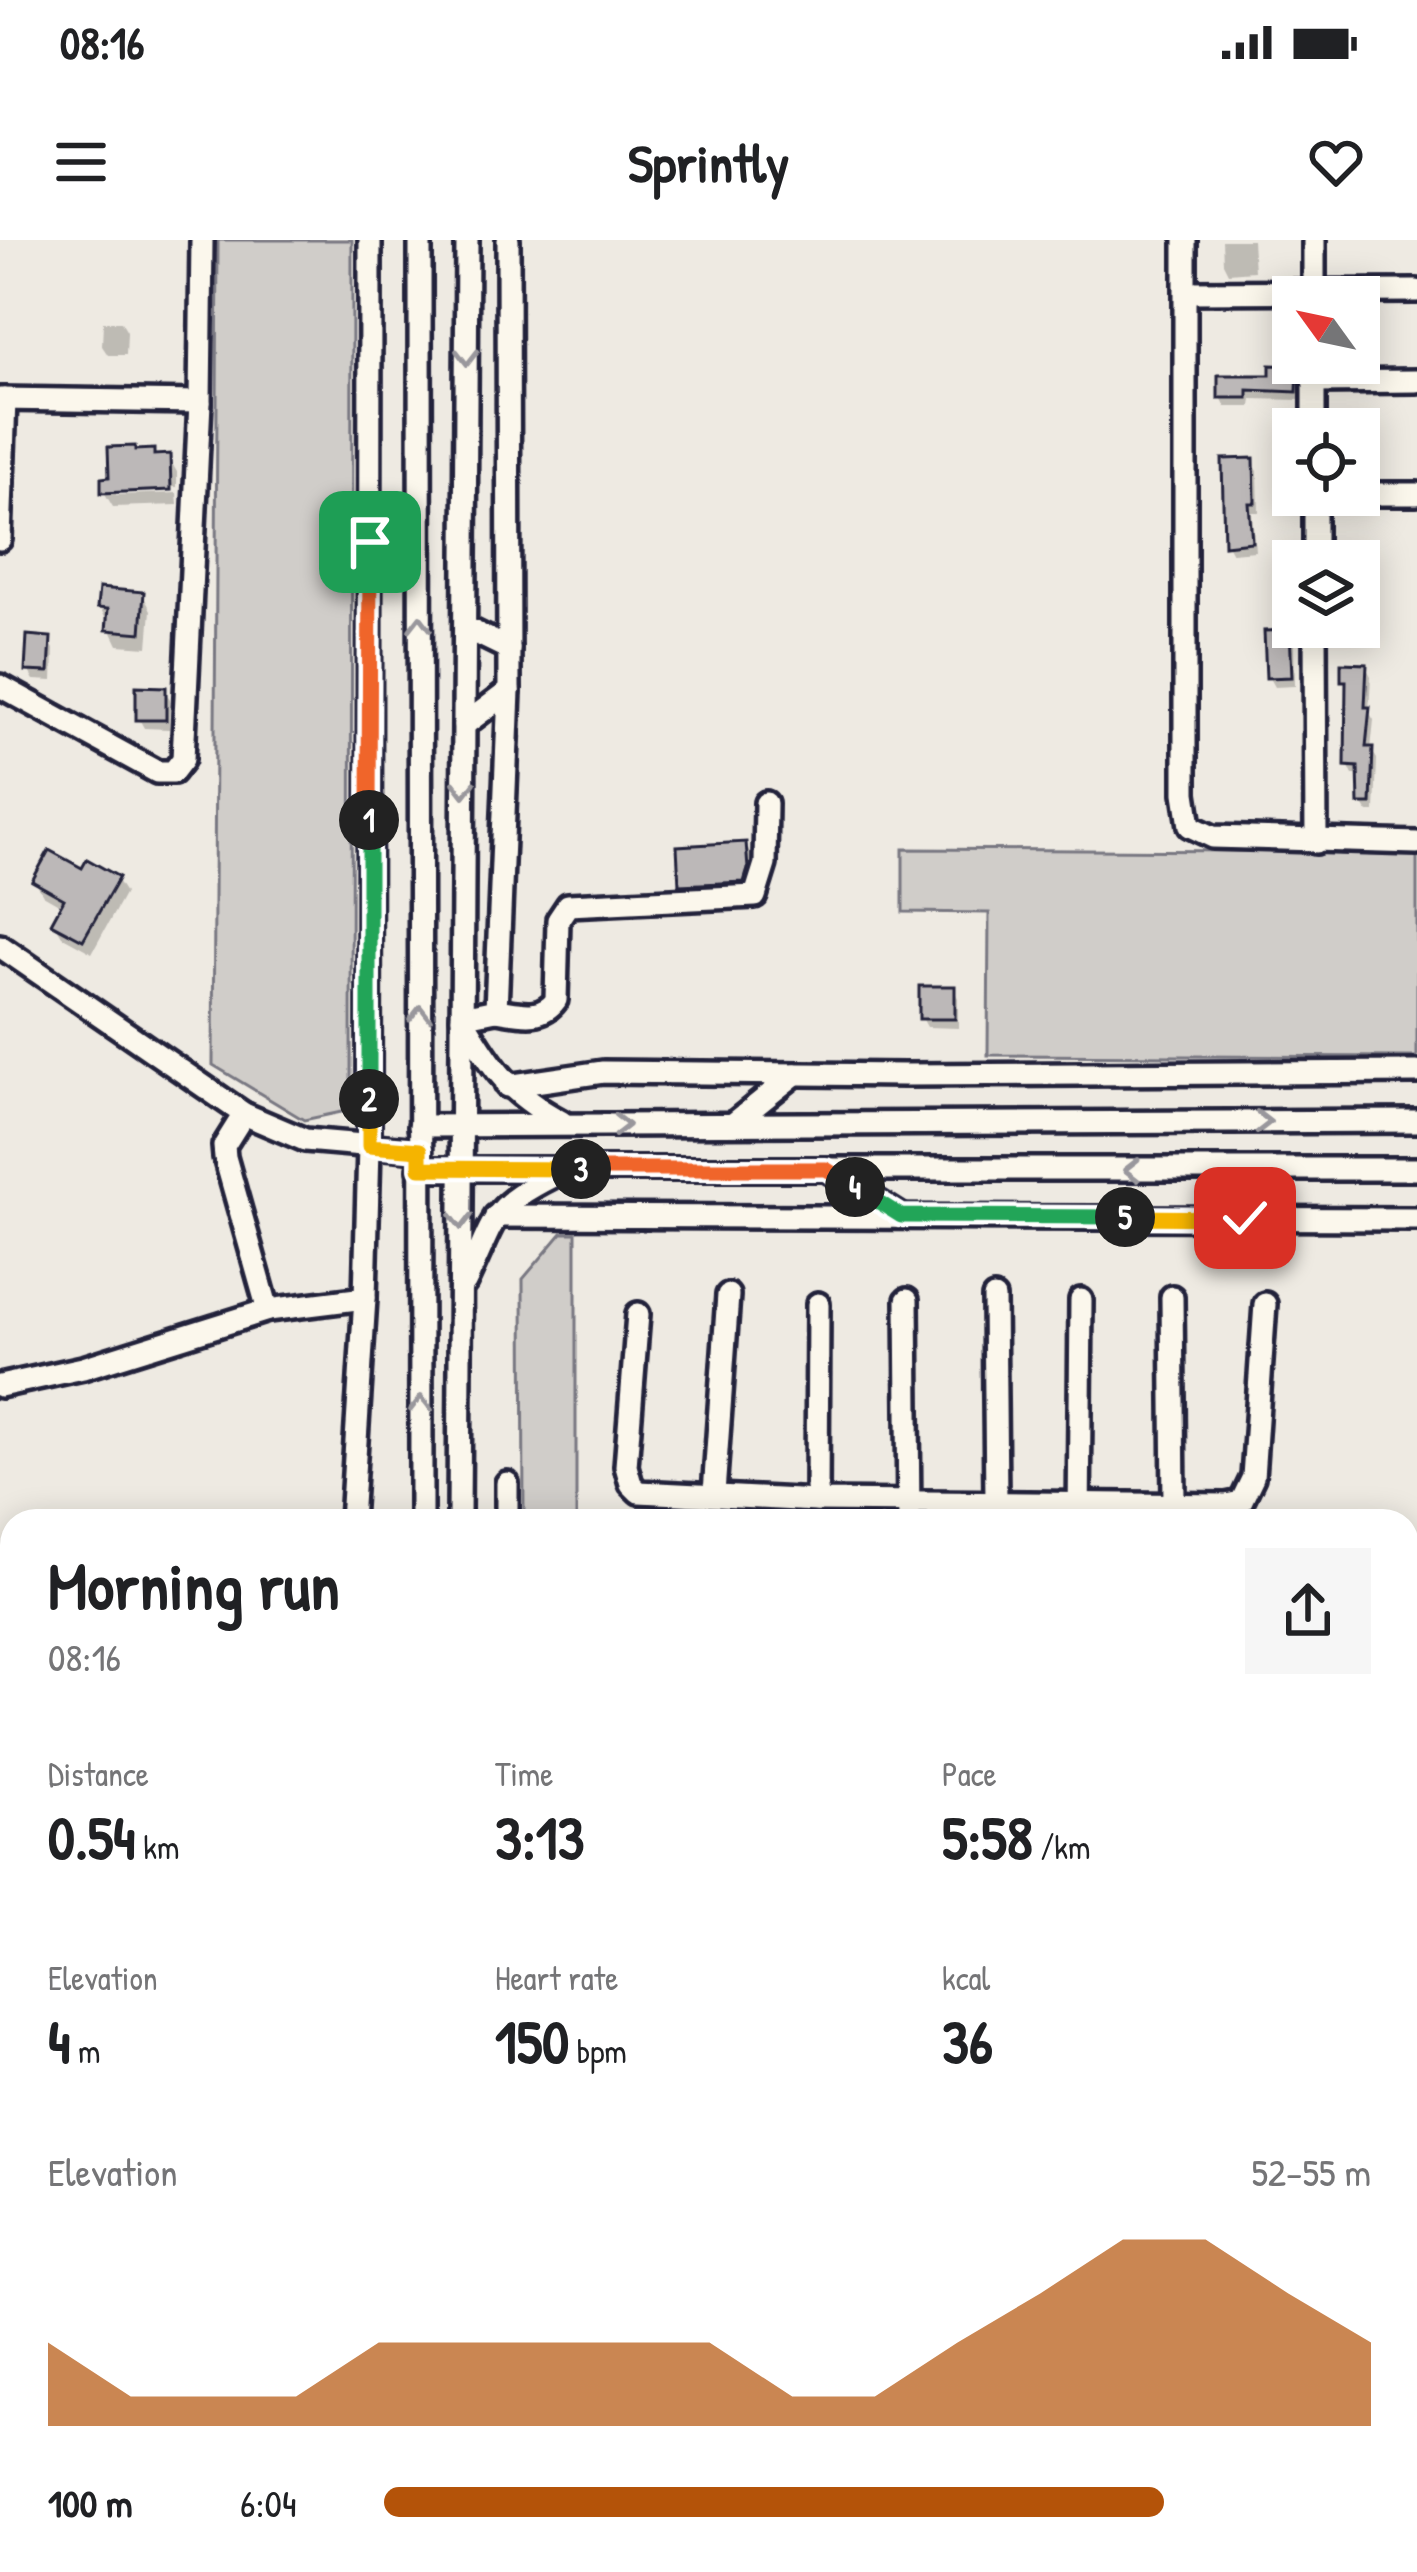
<!DOCTYPE html>
<html lang="en">
<head>
<meta charset="utf-8">
<style>
  body { margin:0; font-family:"Patrick Hand",sans-serif; background:#f6f6f6; color:#202124; height:100vh; display:flex; flex-direction:column; font-size:45px; white-space:nowrap }
  * { box-sizing:border-box; margin:0 }
  p { font-size:39px; color:#757577 }
  .icon { flex:none; width:66px; height:66px; fill:none; stroke:currentColor; stroke-width:2; stroke-linecap:round; stroke-linejoin:round }
  .map { position:relative; flex:1; overflow:hidden }
  .sheet { position:absolute; left:0px; top:1269px; width:1419px; height:1065px; display:flex; flex-direction:column; background:#fff; border-radius:36px 36px 0 0; box-shadow:0 6px 30px #0003 }
  .sheet>* { flex:none }
  .needle { width:78px; rotate:303deg }
  .controls { position:absolute; left:1272px; top:36px; display:grid; gap:24px }
  .controls a { display:grid; place-items:center; width:108px; height:108px; border-radius:0px; background:#fff; box-shadow:0 6px 30px #0003; font-size:60px }
  .pin { position:absolute; display:grid; place-items:center; width:102px; height:102px; color:#fff; margin:-51px; border-radius:24px; box-shadow:0 6px 18px #0006 }
  .km { position:absolute; width:60px; height:60px; margin:-30px; border-radius:50%; background:#222; color:#fff; font-size:33px; line-height:60px; text-align:center }
  .round { display:grid; place-items:center; flex:none; width:126px; height:126px; border-radius:0px; background:#f6f6f6 }
  .overview { display:flex; align-items:center; justify-content:space-between; height:204px; padding:0 48px }
  h1 { font-size:66px; font-weight:700; line-height:90px }
  .stats { display:grid; grid-template-columns:repeat(3,1fr); gap:18px; height:204px; padding:12px 48px }
  .stats div { display:grid; align-content:center }
  .stats b { font-size:60px; font-weight:700 }
  .stats small { font-size:33px; font-weight:400 }
  .stats p { font-size:33px }
  .chart { height:336px; padding:24px 48px }
  .chart p { display:flex; justify-content:space-between }
  .chart svg { width:100%; height:216px; margin-top:12px; fill:#b45309; opacity:.7 }
  ul { padding:0 48px; list-style:none; font-size:39px }
  li { display:grid; grid-template-columns:192px 144px 1fr; align-items:center; height:90px }
  li i { height:30px; border-radius:15px; background:#b45309 }
  .status { display:flex; justify-content:space-between; align-items:center; height:84px; padding:0 60px; background:#fff; direction:ltr }
  .status svg { height:33px; fill:currentColor }
  header { display:flex; justify-content:space-between; align-items:center; height:156px; padding:0 48px; background:#fff; font-size:54px; font-weight:700 }
  .map>svg:first-child { display:block }
  .green { fill:#d0cdc9; stroke:#797882; stroke-width:3 }
  .shadow { fill:#0003 }
  .building { fill:#bcb8b8; stroke:#22223b; stroke-width:3 }
  .lines { fill:none; stroke-linecap:round; stroke-linejoin:round }
  .minor-casing { stroke:#22223b; stroke-width:30 }
  .minor { stroke:#fbf7ec; stroke-width:21 }
  .oneway { stroke:#99979c }
  .split-1-casing { stroke:#fff; stroke-width:24 }
  .split-2-casing { stroke:#fff; stroke-width:24 }
  .split-3-casing { stroke:#fff; stroke-width:24 }
  .split-4-casing { stroke:#fff; stroke-width:24 }
  .split-5-casing { stroke:#fff; stroke-width:24 }
  .split-6-casing { stroke:#fff; stroke-width:24 }
  .split-1 { stroke:#f0652b; stroke-width:15 }
  .split-2 { stroke:#22a559; stroke-width:15 }
  .split-3 { stroke:#f5b400; stroke-width:15 }
  .split-4 { stroke:#f0652b; stroke-width:15 }
  .split-5 { stroke:#22a559; stroke-width:15 }
  .split-6 { stroke:#f5b400; stroke-width:15 }
</style>
</head>
<body>
<div class="status"><b>08:16</b><svg viewBox="0 0 49 12"><path d="M0 12V9h3v3zM5 12V6h3v6zM10 12V3h3v9zM15 12V0h3v12zM26 1h20v11H26zM47 4h2v5h-2z"/></svg></div>
<header><svg class="icon" aria-label="menu" viewBox="0 0 24 24"><path d="M4 6h16M4 12h16M4 18h16"/></svg>Sprintly<svg class="icon" aria-label="heart" viewBox="0 0 24 24"><path d="M12 20l-8-8c-3-5 5-10 8-4 3-6 11-1 8 4z"/></svg></header>
<div class="map">
<svg width="1417" height="2332" viewBox="0 0 1417 2332">
  <rect width="100%" height="100%" fill="#eeeae2"/>
  <filter id="ink" filterUnits="userSpaceOnUse"><feTurbulence type="fractalNoise" baseFrequency=".00833" numOctaves="2"/><feDisplacementMap in="SourceGraphic" scale="24" xChannelSelector="R" yChannelSelector="G"/><feConvolveMatrix kernelMatrix="1 2 1 2 8 2 1 2 1" color-interpolation-filters="sRGB"/></filter>
  <g filter="url(#ink)">
    <g class="green">
      <path d="M218,0H352L351,870L304,880L213,825Z"/>
      <path d="M903,609L1417,612V817L988,815L989,673L903,672Z"/>
      <path d="M562,993H576V1281H524L523,1039Z"/>
    </g>
    <g class="shadow">
      <path d="M1222,0H1252L1254,31L1228,33L1223,23Z"/>
      <path d="M103,82H121L127,92L126,115H108L102,106Z"/>
      <path d="M1296,129L1302,139L1301,160L1252,159L1251,167H1226L1221,157Z"/>
      <path d="M135,213L168,217L177,232V247L116,249V255L177,253L178,265L113,267L104,252Z"/>
      <path d="M1252,222L1258,231L1259,272H1252L1255,311L1232,313L1227,304Z"/>
      <path d="M143,355L151,370L148,407L118,405L100,367Z"/>
      <path d="M1288,393L1294,403L1295,446L1274,447L1269,438Z"/>
      <path d="M49,400L54,409L53,441L34,440L28,430Z"/>
      <path d="M1366,427L1371,436L1369,472L1374,480L1371,509L1377,519L1375,572H1368L1362,563V535H1353L1348,525L1349,449L1344,440Z"/>
      <path d="M164,450L170,459L169,489L144,488L139,479Z"/>
      <path d="M745,605L754,620L755,646L691,659L682,644Z"/>
      <path d="M83,632L116,639L125,653L92,713L63,697L55,683L64,667L43,655L35,641Z"/>
      <path d="M953,748L958,758V788L927,787L922,778Z"/>
      <path d="M12,1643V1676L0,1663Z"/>
      <path d="M0,1767L12,1784V1794L0,1805Z"/>
      <path d="M12,1862V1984L0,1992V1871Z"/>
      <path d="M0,2154L8,2155L12,2162L10,2211L0,2210Z"/>
      <path d="M587,2322H622V2332H589Z"/>
      <rect x="664" y="2322" width="55" height="10"/>
      <rect x="765" y="2322" width="97" height="10"/>
      <path d="M1025,2322H1049V2332H1029Z"/>
      <path d="M1168,2322H1185L1186,2332H1168Z"/>
      <path d="M1370,2322H1384L1386,2332H1371Z"/>
    </g>
    <g class="building">
      <path d="M1270,125L1298,126L1297,152L1248,150V158H1218V135H1270Z"/>
      <path d="M135,206V210L154,209V215L170,214L171,250L101,253V238L109,237L108,207Z"/>
      <path d="M1254,218L1255,263H1249L1252,302L1224,305L1222,219Z"/>
      <path d="M99,348L144,352L141,393L106,390L108,369L97,368Z"/>
      <path d="M1290,390L1292,437L1266,438L1264,391Z"/>
      <path d="M27,395L51,397L49,432L25,431Z"/>
      <path d="M1341,423L1367,424L1365,467H1370L1366,507H1373L1371,564H1359L1358,527L1345,526L1346,441H1341Z"/>
      <path d="M136,446L166,447V480H136Z"/>
      <path d="M746,602L748,629L744,642L679,645L677,606Z"/>
      <path d="M49,610L82,628L87,619L119,637L83,700L51,683L64,659L32,641Z"/>
      <rect x="919" y="746" width="36" height="33"/>
    </g>
    <g class="lines">
      <defs>
        <g id="minor">
          <path d="M420,0L421,1281"/>
          <path d="M508,0L509,451L496,770L462,777C491,827 509,854 562,882"/>
          <path d="M1185,0V553L1190,586L1213,597L1417,603"/>
          <path d="M1187,52L1417,51"/>
          <path d="M1314,57V0"/>
          <path d="M1314,123V189"/>
          <path d="M1314,142L1417,141"/>
          <path d="M0,159L200,162"/>
          <path d="M1359,254H1417"/>
          <path d="M1315,255V321"/>
          <path d="M0,299L5,159"/>
          <path d="M1315,387L1316,602"/>
          <path d="M466,388L509,409"/>
          <path d="M0,446L157,532H173L183,519L200,162L202,0"/>
          <path d="M464,485L509,451"/>
          <path d="M0,706L244,874L305,900L420,910"/>
          <path d="M496,770C519,773 541,781 556,760L558,680L568,665L755,656L765,624L766,563"/>
          <path d="M507,846L603,832L905,835L1417,832"/>
          <path d="M244,874L224,906L225,917L268,1070"/>
          <path d="M733,884L795,834"/>
          <path d="M420,886L1417,881"/>
          <path d="M420,929H1417"/>
          <path d="M826,929L901,976"/>
          <path d="M496,976L1417,979"/>
          <path d="M465,1043C498,975 487,968 561,932"/>
          <path d="M1172,1057L1174,1263"/>
          <path d="M994,1058L996,1261"/>
          <path d="M907,1060L909,1281"/>
          <path d="M638,1074L626,1226L631,1244L639,1252L817,1261L1226,1265L1241,1262L1253,1237L1265,1064"/>
          <path d="M0,1146L83,1128L268,1070L365,1058"/>
          <path d="M714,1253L728,1055"/>
          <path d="M817,1261L818,1064"/>
          <path d="M351,1281L365,1058L369,906L370,0"/>
          <path d="M459,1281L467,0"/>
          <path d="M507,1281V1243"/>
          <path d="M1079,1281L1081,1060"/>
          <path d="M1407,1566H1417"/>
          <path d="M0,1586L12,1594"/>
          <path d="M0,2017L12,2015"/>
          <path d="M0,2224H12"/>
          <path d="M0,2312H12"/>
          <path d="M237,2322L345,2332"/>
          <path d="M421,2322L422,2332"/>
          <path d="M464,2322V2332"/>
          <path d="M1100,2322V2332"/>
          <path d="M1270,2322V2332"/>
          <path d="M60,2332V2322"/>
          <path d="M503,2332V2322"/>
          <path d="M912,2332V2322"/>
        </g>
      </defs>
      <use href="#minor" class="minor-casing"/>
      <use href="#minor" class="minor"/>
    </g>
    <defs><path id="oneway-chevron" d="M-2-3.5L2.5 0L-2 3.5" fill="none" stroke-width="1.6" stroke-linecap="round" stroke-linejoin="round" transform="scale(3)"/></defs>
    <g class="oneway">
      <use href="#oneway-chevron" transform="translate(467 117) rotate(90)"/>
      <use href="#oneway-chevron" transform="translate(420 384) rotate(-90)"/>
      <use href="#oneway-chevron" transform="translate(464 549) rotate(90)"/>
      <use href="#oneway-chevron" transform="translate(420 774) rotate(-90)"/>
      <use href="#oneway-chevron" transform="translate(1263 882)"/>
      <use href="#oneway-chevron" transform="translate(621 885)"/>
      <use href="#oneway-chevron" transform="translate(1132 930) rotate(180)"/>
      <use href="#oneway-chevron" transform="translate(461 981) rotate(90)"/>
      <use href="#oneway-chevron" transform="translate(421 1164) rotate(-90)"/>
    </g>
  </g>
  <g class="lines" filter="url(#ink)">
    <defs>
      <path id="split-1" d="M369,580L370,302"/>
      <path id="split-2" d="M369,859V580"/>
      <path id="split-3" d="M369,859V906L420,910V928L581,929"/>
      <path id="split-4" d="M581,929H826L855,947"/>
      <path id="split-5" d="M855,947L901,976L1125,977"/>
      <path id="split-6" d="M1125,977L1245,978"/>
    </defs>
    <use href="#split-1" class="split-1-casing"/>
    <use href="#split-2" class="split-2-casing"/>
    <use href="#split-3" class="split-3-casing"/>
    <use href="#split-4" class="split-4-casing"/>
    <use href="#split-5" class="split-5-casing"/>
    <use href="#split-6" class="split-6-casing"/>
    <use href="#split-1" class="split-1"/>
    <use href="#split-2" class="split-2"/>
    <use href="#split-3" class="split-3"/>
    <use href="#split-4" class="split-4"/>
    <use href="#split-5" class="split-5"/>
    <use href="#split-6" class="split-6"/>
  </g>
</svg>
<div class="controls">
<a><svg class="needle" viewBox="-14 -14 28 28"><path d="M0-13l5 13h-10z" fill="#e53935"/><path d="M0 13l5-13h-10z" fill="#757577"/></svg></a>
<a><svg class="icon" aria-label="locate" viewBox="0 0 24 24"><circle cx="12" cy="12" r="6"/><path d="M12 2v4M12 18v4M2 12h4M18 12h4"/></svg></a>
<a><svg class="icon" aria-label="layers" viewBox="0 0 24 24"><path d="M12 4l9 5-9 5-9-5zM3 14l9 5 9-5"/></svg></a>
</div>
<div class="pin" style="left:370px;top:302px;background:#1e9e55"><svg class="icon" aria-label="arrive" viewBox="0 0 24 24"><path d="M6 21V4h12l-3 4 3 4H6"/></svg></div>
<div class="pin" style="left:1245px;top:978px;background:#d93025"><svg class="icon" aria-label="check" viewBox="0 0 24 24"><path d="M5 12l5 5 9-10"/></svg></div>
<b class="km" style="left:369px;top:580px">1</b>
<b class="km" style="left:369px;top:859px">2</b>
<b class="km" style="left:581px;top:929px">3</b>
<b class="km" style="left:855px;top:947px">4</b>
<b class="km" style="left:1125px;top:977px">5</b>
<section class="sheet">
<div class="overview"><div><h1>Morning run</h1><p>08:16</p></div><a class="round"><svg class="icon" aria-label="share" viewBox="0 0 24 24"><path d="M12 15V3M7 8l5-5 5 5M5 13v7h14v-7"/></svg></a></div>
<div class="stats">
<div><p>Distance</p><b>0.54<small> km</small></b></div>
<div><p>Time</p><b>3:13</b></div>
<div><p>Pace</p><b>5:58<small> /km</small></b></div>
</div>
<div class="stats">
<div><p>Elevation</p><b>4<small> m</small></b></div>
<div><p>Heart rate</p><b>150<small> bpm</small></b></div>
<div><p>kcal</p><b>36</b></div>
</div>
<div class="chart"><p><span>Elevation</span>52–55 m</p>
<svg viewBox="0 0 160 44" preserveAspectRatio="none"><path d="M0 44V27L10 38L20 38L30 38L40 27L50 27L60 27L70 27L80 27L90 38L100 38L110 27L120 17L130 6L140 6L150 17L160 27V44z"/></svg>
</div>
<ul>
<li><b>100 m</b>6:04<i style="width:79%"></i></li>
</ul>
</section>
</div>
</body>
</html>
